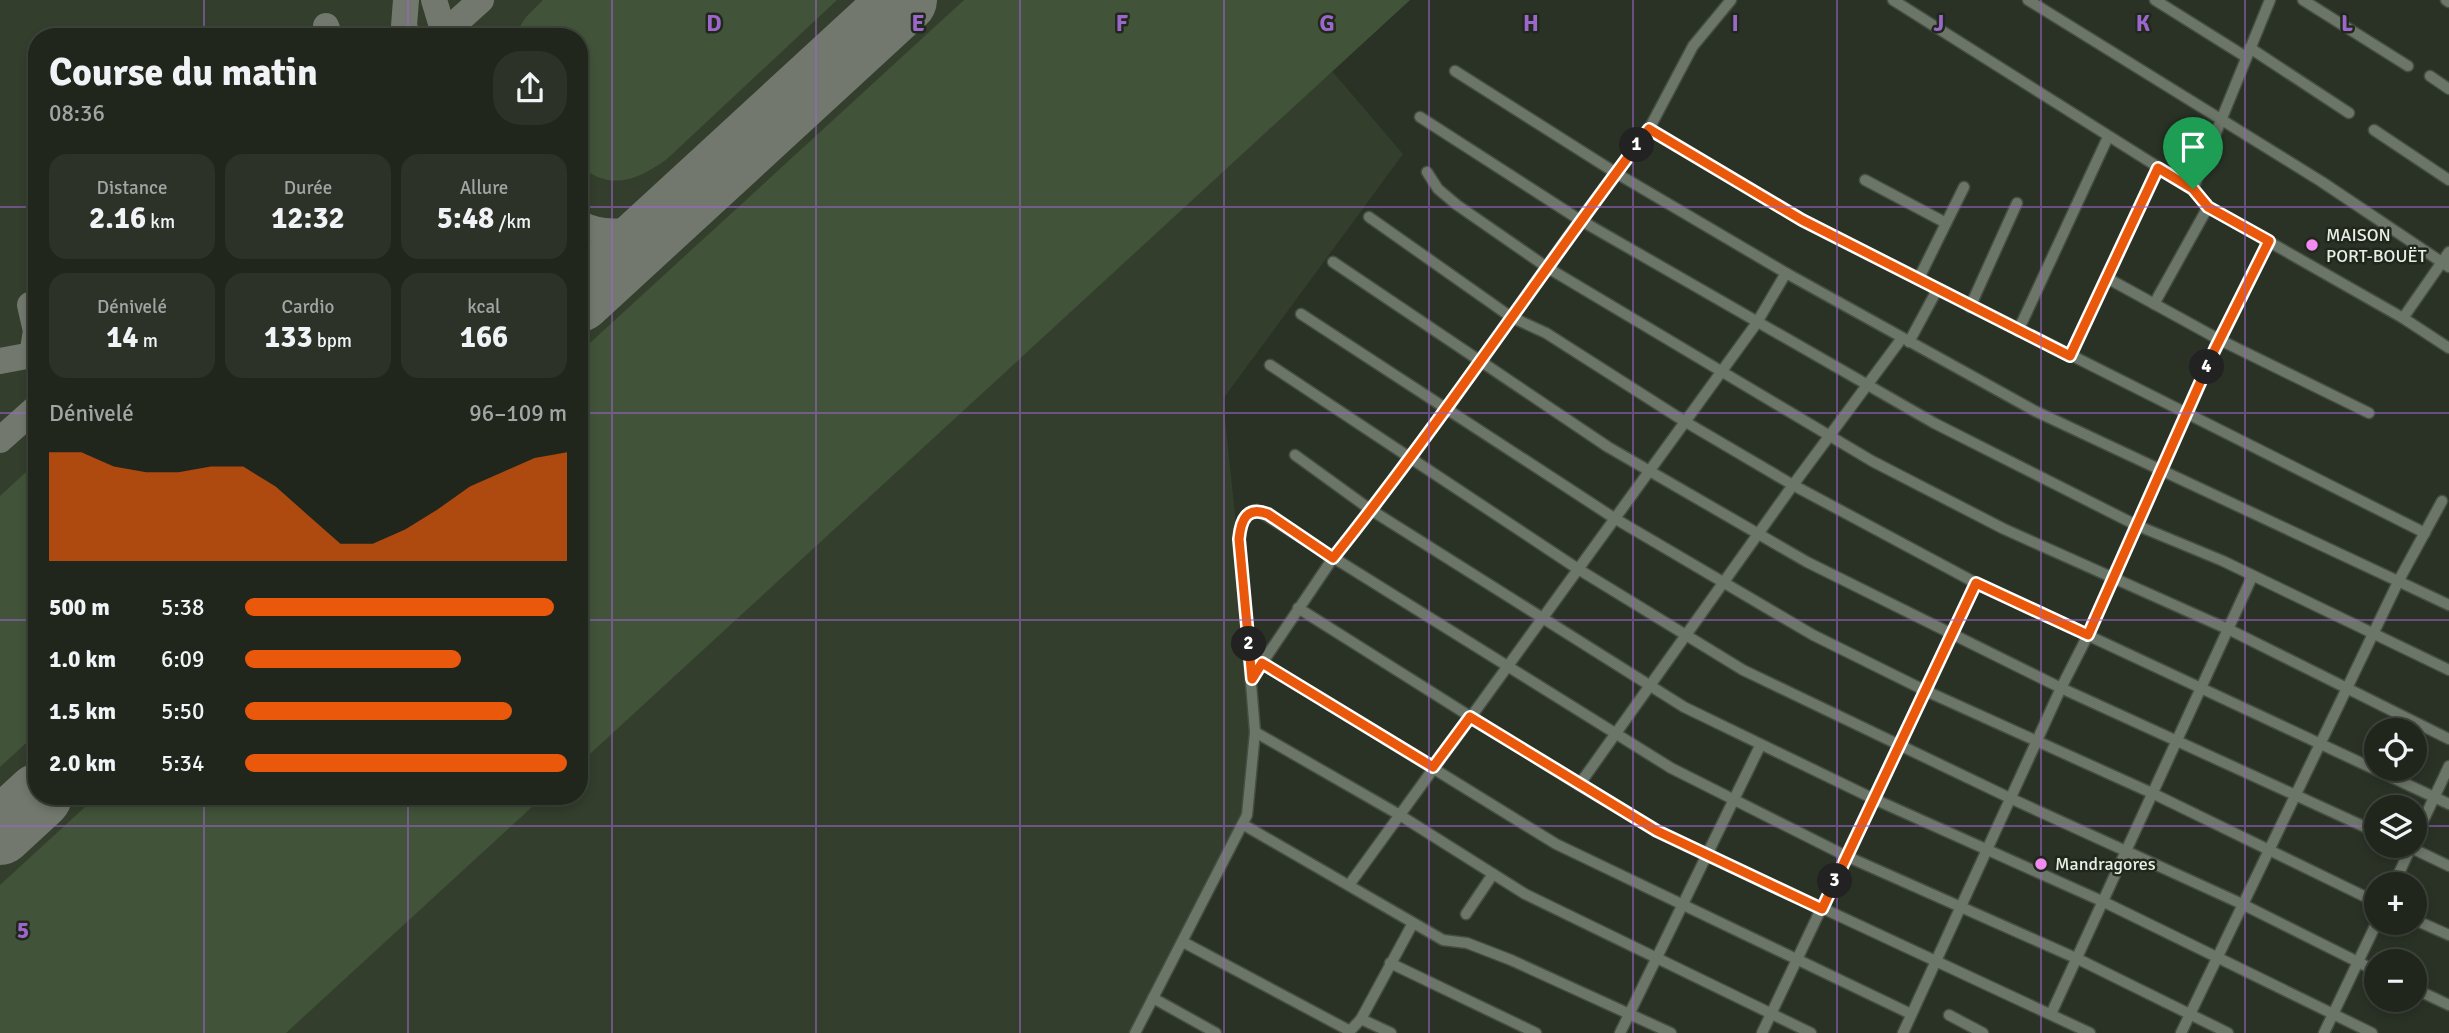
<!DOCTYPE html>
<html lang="fr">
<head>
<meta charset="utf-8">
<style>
  body { margin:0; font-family:Signika,sans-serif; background:#2d3229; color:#f1f3f6; height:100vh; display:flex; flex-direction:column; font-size:26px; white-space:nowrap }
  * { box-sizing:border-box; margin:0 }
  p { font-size:23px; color:#a2a5a3 }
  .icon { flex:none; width:38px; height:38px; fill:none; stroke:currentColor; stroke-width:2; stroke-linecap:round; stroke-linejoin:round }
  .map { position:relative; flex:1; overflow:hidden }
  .sheet { position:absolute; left:28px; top:28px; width:560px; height:777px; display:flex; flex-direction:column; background:#20261c; border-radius:28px; box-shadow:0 4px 10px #0003,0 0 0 2px #3d433b }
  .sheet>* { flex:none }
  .fabs { position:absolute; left:2364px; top:718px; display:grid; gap:14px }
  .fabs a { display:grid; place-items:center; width:63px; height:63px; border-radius:50%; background:#20261c; box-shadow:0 4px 10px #0003,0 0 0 2px #3d433b; font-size:35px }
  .pin { position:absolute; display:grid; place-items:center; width:60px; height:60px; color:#fff; margin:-72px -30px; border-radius:50% 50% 50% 0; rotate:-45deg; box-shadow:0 0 7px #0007 }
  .pin .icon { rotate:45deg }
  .km { position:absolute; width:35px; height:35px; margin:-18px; border-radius:50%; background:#222; color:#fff; font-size:19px; line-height:35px; text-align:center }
  .round { display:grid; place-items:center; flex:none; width:74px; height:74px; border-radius:28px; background:#2d3229 }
  .head { display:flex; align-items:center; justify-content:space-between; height:119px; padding:0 21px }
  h1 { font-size:38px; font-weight:700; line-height:52px }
  .figures { display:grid; grid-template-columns:repeat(3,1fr); gap:10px; height:119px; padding:7px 21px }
  .figures div { display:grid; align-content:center; border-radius:18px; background:#2d3229; text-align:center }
  .figures b { font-size:30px; font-weight:700 }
  .figures small { font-size:19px; font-weight:400 }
  .figures p { font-size:19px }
  .chart { height:196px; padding:14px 21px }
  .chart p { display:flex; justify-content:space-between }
  .chart svg { width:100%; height:126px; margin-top:7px; fill:#ea580c; opacity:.7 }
  ul { padding:0 21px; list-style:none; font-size:23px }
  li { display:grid; grid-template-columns:112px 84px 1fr; align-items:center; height:52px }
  li i { height:18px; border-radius:9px; background:#ea580c }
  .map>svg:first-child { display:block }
  .built { fill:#333e2d; fill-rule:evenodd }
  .green { fill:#415338 }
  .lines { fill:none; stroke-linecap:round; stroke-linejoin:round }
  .taxiway { stroke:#72786e; stroke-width:26 }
  .runway { stroke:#72786e; stroke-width:66 }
  .minor-casing { stroke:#464d43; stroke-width:13 }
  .minor { stroke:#6c7668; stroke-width:10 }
  .route-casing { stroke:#fff; stroke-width:14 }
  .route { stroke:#ea580c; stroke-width:9 }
  .grid { fill:none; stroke:#9c66cb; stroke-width:2; stroke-opacity:0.55 }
  .poi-dot { fill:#f38af2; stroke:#20281c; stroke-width:2.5 }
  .labels { text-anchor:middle; stroke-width:5; stroke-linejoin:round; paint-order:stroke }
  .poi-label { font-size:18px; fill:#e9eee7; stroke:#20281c; text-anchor:start }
  .grid-label { font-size:23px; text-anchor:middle; font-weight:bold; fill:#9c66cb; stroke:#20281c; stroke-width:5; stroke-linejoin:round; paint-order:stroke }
</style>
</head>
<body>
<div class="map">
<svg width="2449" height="1033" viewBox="0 0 2449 1033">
  <rect width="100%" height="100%" fill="#2a3226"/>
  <path class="built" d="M0,0H1410L1332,71L1403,154L1223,399L1252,679L1250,798L1135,1033H0ZM37,37H579V796H37Z"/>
  <g class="green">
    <path d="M543,0H837L667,159C638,180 610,192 579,165V37H513L526,17Z"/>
    <path d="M964,0H1410L579,764V353Z"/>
    <path d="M37,462V733L0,767V496Z"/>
    <path d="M97,796H544L286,1033H0V885Z"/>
  </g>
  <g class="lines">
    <g class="taxiway">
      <path d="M406,0L404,26L408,37"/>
      <path d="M434,0L444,33"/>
      <path d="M326,26L330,37"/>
      <path d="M440,37L481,0"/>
      <path d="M579,223C609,239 638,230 668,217"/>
      <path d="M579,244V272"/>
      <path d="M0,361L32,355L36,331L30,305"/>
      <path d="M0,440L37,407"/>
    </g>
    <g class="runway">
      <path d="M579,299L904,0"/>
      <path d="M0,832L39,796"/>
    </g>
    <defs>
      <g id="minor">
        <path d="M1893,0L2193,189L2208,207L2403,318L2449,348"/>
        <path d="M2028,0L2322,182L2449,267"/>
        <path d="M2155,0L2246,57"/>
        <path d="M2303,0L2408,66"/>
        <path d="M2446,0L2449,2"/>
        <path d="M2250,48L2349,113"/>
        <path d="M1455,71L1616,173L1786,273L2035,411L2449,605"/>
        <path d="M2430,76L2449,89"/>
        <path d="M1420,117L1580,220L1934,423L2136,525L2223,561L2449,670"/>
        <path d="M1649,129L1802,220L2425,533"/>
        <path d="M2374,130L2449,180"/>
        <path d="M1427,172L1438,189L1457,205L1548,268L1872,461L2004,529L2230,630L2449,739"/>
        <path d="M1865,180L1946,223"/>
        <path d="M2193,189L2270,0"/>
        <path d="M1369,217L1511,317L1546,333L1684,421L1793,485L1976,583L2449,804"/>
        <path d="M2269,241L2220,340L2369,413"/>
        <path d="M1333,262L1608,447L1807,562L2061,688L2376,832"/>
        <path d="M1918,280L1964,187"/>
        <path d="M2154,304L2208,207"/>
        <path d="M1970,307L2017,203"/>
        <path d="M1301,314L1614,518L1813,635L1926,691L2154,794L2376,902"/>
        <path d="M2403,318L2449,252"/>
        <path d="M2018,331L2108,137"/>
        <path d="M1909,342L1937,290"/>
        <path d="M2070,356L2158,168"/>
        <path d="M1270,365L1578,569L1743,670L2012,799L2242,904L2376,971"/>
        <path d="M1295,455L1371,510L1684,707L1874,799L2104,902L2372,1033"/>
        <path d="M1298,608L1579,785L1657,831L2090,1033"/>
        <path d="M1262,663L1556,844L1911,1014"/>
        <path d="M1252,678L1333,558L1410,459L1580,220L1649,129L1693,46L1731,0"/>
        <path d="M1255,732L1398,814L1525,894L1811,1033"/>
        <path d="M1579,785L1793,485L1902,338"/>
        <path d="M1244,825L1443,940L1467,943L1511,960L1671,1033"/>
        <path d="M2415,838L2449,766"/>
        <path d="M2405,845L2449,866"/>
        <path d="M2394,884L2412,845"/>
        <path d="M1349,885L1756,324L1786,273"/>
        <path d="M1466,914L1493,874"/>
        <path d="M2415,920L2449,935"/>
        <path d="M1183,942L1350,1031L1361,1019L1413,923"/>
        <path d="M1390,963L1536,1033"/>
        <path d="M2415,989L2449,1005"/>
        <path d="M1153,998L1216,1033"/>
        <path d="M2051,1014L2252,577"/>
        <path d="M1949,1015L1983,1033"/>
        <path d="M1361,1019L1391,1033"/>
        <path d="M1135,1033L1247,815L1255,732L1239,539C1241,525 1242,513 1257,510L1671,768L1846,856L2078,959L2228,1033"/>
        <path d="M1620,1033L1760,746"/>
        <path d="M1762,1033L1976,583"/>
        <path d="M1903,1033L2061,688L2088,635L2220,340L2107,278"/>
        <path d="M2181,1033L2399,580L2442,501"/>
        <path d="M2324,1033L2377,922"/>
      </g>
    </defs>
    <use href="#minor" class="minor-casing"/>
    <use href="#minor" class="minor"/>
  </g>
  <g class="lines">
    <defs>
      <path id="route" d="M1649,129L1802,220L2070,356L2158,168L2193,189L2208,207L2269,241L2215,349L2088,635L1976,583L1822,909L1657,831L1470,717L1433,767L1262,663L1252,679L1239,539C1241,519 1247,506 1268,514L1333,558C1444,419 1542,270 1649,129Z"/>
    </defs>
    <use href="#route" class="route-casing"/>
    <use href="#route" class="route"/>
  </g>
  <path class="grid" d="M204,0V37M408,0V37M612,0V1033M816,0V1033M1020,0V1033M1224,0V1033M1429,0V1033M1633,0V1033M1837,0V1033M2041,0V1033M2245,0V1033M0,207H37M579,207H2449M0,413H37M579,413H2449M0,620H37M579,620H2449M204,796V1033M408,796V1033M0,826H2376M2415,826H2449"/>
  <g class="poi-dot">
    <circle cx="2312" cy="245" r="7"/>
    <circle cx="2041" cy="864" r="7"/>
  </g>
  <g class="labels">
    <g class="poi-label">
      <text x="2326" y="241">MAISON<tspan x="2326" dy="21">PORT-BOUËT</tspan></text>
      <text x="2055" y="870">Mandragores</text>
    </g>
  </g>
  <g class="grid-label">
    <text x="714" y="31">D</text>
    <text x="918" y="31">E</text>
    <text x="1122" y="31">F</text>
    <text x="1327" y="31">G</text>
    <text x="1531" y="31">H</text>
    <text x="1735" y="31">I</text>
    <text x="1939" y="31">J</text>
    <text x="2143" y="31">K</text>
    <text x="2347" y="31">L</text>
    <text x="23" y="938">5</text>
  </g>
</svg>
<div class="fabs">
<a><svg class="icon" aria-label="locate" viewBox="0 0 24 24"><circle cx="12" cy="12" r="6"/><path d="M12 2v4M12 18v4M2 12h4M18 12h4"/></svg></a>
<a><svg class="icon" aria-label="layers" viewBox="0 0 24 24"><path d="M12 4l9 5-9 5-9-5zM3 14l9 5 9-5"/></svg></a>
<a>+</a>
<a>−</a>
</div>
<div class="pin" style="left:2193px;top:189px;background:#1e9e55"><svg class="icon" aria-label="arrive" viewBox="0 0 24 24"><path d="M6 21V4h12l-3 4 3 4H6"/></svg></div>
<b class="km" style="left:1637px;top:145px">1</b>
<b class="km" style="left:1249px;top:644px">2</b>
<b class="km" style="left:1835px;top:881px">3</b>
<b class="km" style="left:2207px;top:367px">4</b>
<section class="sheet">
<div class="head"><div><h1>Course du matin</h1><p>08:36</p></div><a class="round"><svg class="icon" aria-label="share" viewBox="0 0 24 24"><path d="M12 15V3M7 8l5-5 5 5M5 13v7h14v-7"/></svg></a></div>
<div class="figures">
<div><p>Distance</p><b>2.16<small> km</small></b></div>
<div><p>Durée</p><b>12:32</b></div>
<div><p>Allure</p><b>5:48<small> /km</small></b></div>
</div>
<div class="figures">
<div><p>Dénivelé</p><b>14<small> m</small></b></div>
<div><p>Cardio</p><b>133<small> bpm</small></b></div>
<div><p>kcal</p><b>166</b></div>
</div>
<div class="chart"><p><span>Dénivelé</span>96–109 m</p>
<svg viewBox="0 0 160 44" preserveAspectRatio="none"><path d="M0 44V6L10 6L20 11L30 13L40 13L50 11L60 11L70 18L80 28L90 38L100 38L110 33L120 26L130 18L140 13L150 8L160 6V44z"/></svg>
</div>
<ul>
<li><b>500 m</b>5:38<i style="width:96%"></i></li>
<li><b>1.0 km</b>6:09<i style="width:67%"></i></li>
<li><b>1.5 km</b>5:50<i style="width:83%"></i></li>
<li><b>2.0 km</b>5:34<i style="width:100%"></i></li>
</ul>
</section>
</div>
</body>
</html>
